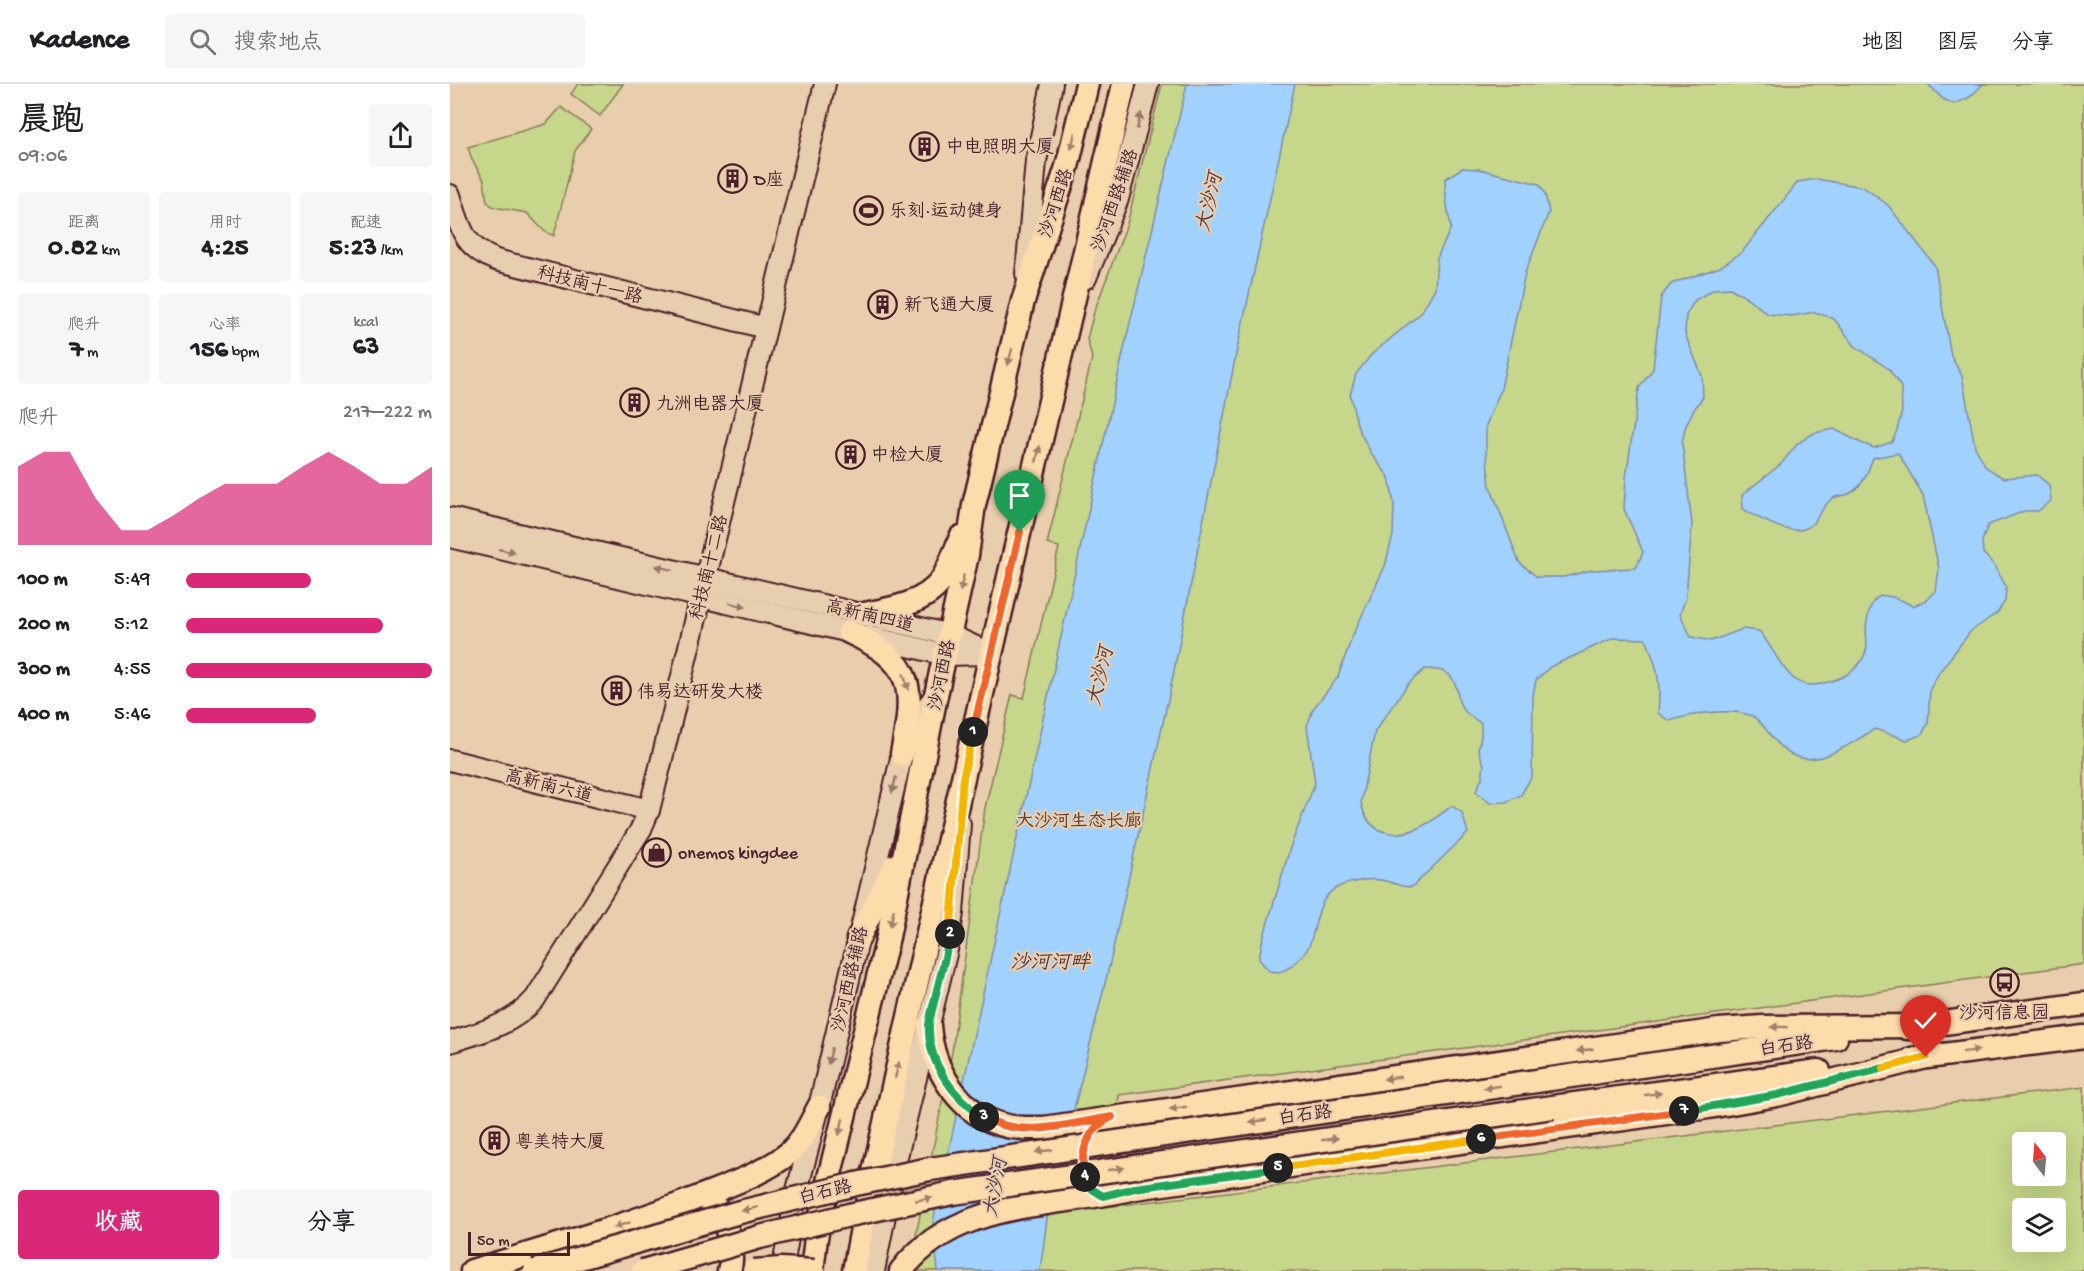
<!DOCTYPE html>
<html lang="zh">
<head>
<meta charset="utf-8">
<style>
  body { margin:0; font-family:"Gochi Hand","LXGW WenKai TC",sans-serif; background:#f6f6f6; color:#202124; height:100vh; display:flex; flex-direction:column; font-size:22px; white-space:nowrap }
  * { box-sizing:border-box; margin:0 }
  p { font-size:20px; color:#757577 }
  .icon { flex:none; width:33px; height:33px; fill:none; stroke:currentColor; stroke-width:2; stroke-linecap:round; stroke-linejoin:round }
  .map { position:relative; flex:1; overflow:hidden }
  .sheet { display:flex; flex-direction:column; background:#fff; width:450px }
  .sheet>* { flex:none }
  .needle { width:39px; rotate:344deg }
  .buttons { position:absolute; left:1562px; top:1048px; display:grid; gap:12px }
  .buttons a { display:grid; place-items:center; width:54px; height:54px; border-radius:6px; background:#fff; box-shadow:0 6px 24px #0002; font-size:30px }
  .scale { position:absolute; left:18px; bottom:15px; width:102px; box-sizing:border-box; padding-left:6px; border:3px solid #4a1f2b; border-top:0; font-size:16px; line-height:21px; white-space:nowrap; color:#4a1f2b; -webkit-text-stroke:4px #e7ceaf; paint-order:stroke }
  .pin { position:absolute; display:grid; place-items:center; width:51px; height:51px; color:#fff; margin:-62px -26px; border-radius:50% 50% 50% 0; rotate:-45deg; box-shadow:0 0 6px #0007 }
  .pin .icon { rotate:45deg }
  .km { position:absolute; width:30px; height:30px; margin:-15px; border-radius:50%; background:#222; color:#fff; font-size:16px; line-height:30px; text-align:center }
  .round { display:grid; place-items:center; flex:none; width:63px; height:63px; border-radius:6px; background:#f6f6f6 }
  .overview { display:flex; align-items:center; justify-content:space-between; height:102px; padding:0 18px }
  h1 { font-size:33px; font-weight:700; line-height:45px }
  .metrics { display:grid; grid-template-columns:repeat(3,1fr); gap:9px; height:102px; padding:6px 18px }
  .metrics div { display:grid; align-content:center; border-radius:6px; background:#f6f6f6; text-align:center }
  .metrics b { font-size:26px; font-weight:700 }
  .metrics small { font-size:16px; font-weight:400 }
  .metrics p { font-size:16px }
  .chart { height:168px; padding:12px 18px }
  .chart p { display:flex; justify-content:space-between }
  .chart svg { width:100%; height:108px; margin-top:6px; fill:#db2777; opacity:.7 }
  .cta { display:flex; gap:12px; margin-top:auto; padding:12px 18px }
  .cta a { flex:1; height:69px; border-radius:6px; background:#db2777; color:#fff; font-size:24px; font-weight:700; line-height:69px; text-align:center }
  .cta a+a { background:#f6f6f6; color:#202124 }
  ul { padding:0 18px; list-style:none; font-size:20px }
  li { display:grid; grid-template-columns:96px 72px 1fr; align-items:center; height:45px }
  li i { height:15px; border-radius:8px; background:#db2777 }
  header { display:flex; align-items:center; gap:36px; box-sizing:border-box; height:84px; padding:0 30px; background:#fff; border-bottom:2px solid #e0e0e0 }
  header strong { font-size:28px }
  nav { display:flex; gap:33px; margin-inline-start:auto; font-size:21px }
  .search { width:420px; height:54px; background:#f6f6f6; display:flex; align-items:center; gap:15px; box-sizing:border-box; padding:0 21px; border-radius:6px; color:#757577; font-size:22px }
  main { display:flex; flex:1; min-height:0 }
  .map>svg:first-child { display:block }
  .green { fill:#c6d68a; stroke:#887a5a; stroke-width:1.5; fill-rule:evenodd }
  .water { fill:#a1d1fd; stroke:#7e8aa9; stroke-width:1.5; fill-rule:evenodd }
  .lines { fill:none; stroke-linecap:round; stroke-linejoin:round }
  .secondary-casing { stroke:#4a1f2b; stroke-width:24 }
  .primary-casing { stroke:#4a1f2b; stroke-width:27 }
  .secondary { stroke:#e7ceaf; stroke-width:20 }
  .primary { stroke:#fddcac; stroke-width:22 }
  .primary-bridge-casing { stroke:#4a1f2b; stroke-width:27; stroke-linecap:butt }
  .primary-bridge { stroke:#fddcac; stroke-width:22 }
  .oneway { fill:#98766d }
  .oneway2 { fill:#a47e6c }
  .split-1-casing { stroke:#fff; stroke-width:12 }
  .split-2-casing { stroke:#fff; stroke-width:12 }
  .split-3-casing { stroke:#fff; stroke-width:12 }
  .split-4-casing { stroke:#fff; stroke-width:12 }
  .split-5-casing { stroke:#fff; stroke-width:12 }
  .split-6-casing { stroke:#fff; stroke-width:12 }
  .split-7-casing { stroke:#fff; stroke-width:12 }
  .split-8-casing { stroke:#fff; stroke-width:12 }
  .split-9-casing { stroke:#fff; stroke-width:12 }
  .split-1 { stroke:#f0652b; stroke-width:8 }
  .split-2 { stroke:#f5b400; stroke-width:8 }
  .split-3 { stroke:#22a559; stroke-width:8 }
  .split-4 { stroke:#f0652b; stroke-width:8 }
  .split-5 { stroke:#22a559; stroke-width:8 }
  .split-6 { stroke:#f5b400; stroke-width:8 }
  .split-7 { stroke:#f0652b; stroke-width:8 }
  .split-8 { stroke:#22a559; stroke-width:8 }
  .split-9 { stroke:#f5b400; stroke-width:8 }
  .labels { text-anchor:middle; stroke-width:4.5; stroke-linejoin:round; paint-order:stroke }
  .poi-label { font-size:18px; fill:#4a1f2b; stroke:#e7ceaf; text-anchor:start }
  .street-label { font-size:18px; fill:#4a1f2b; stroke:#e7ceaf }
  .park-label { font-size:18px; fill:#5d3a39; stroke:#e7ceaf }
  .water-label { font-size:20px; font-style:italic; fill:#573a4a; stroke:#e7ceaf }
</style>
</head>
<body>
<header>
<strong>Kadence</strong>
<div class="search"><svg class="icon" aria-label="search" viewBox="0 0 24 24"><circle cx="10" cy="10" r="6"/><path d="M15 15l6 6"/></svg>搜索地点</div>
<nav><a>地图</a><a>图层</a><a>分享</a></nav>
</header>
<main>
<section class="sheet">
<div class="overview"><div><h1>晨跑</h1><p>09:06</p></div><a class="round"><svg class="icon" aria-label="share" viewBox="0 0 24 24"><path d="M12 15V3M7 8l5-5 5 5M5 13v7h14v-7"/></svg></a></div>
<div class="metrics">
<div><p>距离</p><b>0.82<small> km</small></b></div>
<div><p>用时</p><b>4:25</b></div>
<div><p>配速</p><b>5:23<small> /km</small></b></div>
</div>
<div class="metrics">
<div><p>爬升</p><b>7<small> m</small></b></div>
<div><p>心率</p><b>156<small> bpm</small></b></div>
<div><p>kcal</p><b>63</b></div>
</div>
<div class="chart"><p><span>爬升</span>217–222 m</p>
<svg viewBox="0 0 160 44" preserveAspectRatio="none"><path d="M0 44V12L10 6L20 6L30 25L40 38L50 38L60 32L70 25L80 19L90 19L100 19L110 12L120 6L130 12L140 19L150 19L160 12V44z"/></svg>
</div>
<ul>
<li><b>100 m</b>5:49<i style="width:51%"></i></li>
<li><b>200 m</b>5:12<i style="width:80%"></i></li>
<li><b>300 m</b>4:55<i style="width:100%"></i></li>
<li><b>400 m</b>5:46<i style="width:53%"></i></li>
</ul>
<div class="cta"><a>收藏</a><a>分享</a></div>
</section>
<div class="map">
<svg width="1634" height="1187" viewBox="0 0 1634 1187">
  <rect width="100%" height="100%" fill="#e8ceac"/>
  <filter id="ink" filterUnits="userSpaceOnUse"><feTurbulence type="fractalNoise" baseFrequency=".0167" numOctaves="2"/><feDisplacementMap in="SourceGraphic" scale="12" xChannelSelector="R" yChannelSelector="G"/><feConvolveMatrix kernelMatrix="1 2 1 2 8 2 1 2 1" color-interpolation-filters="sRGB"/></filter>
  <g filter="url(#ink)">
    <g class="green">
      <path d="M128,0H173L150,32L121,10Z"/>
      <path d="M712,0H1634V880L669,1011L656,1123L1634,1003V1187H462L466,1151L502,968L535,724L562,611L574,614L609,463L597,460L642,274L637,255L644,228L677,140ZM1572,1059H1605V1092H1572ZM1572,1125H1605V1158H1572Z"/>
      <path d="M111,23L141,45L125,67L104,152L94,147L77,129L44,123L37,118L34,96L22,76L18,63L96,40Z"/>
    </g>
    <g class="water">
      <path d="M737,0H845L786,270L720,607L659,883L597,1135L590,1187H488L483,1138L675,260Z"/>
      <path d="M1478,0H1533L1520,13L1504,20L1493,15Z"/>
      <path d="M1012,84L1029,85L1089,100L1095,110L1099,128L1075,189L1051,305L1036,341V368L1040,402L1069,478L1087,493H1114L1142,486L1186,484L1193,468L1174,425L1176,394L1189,304L1203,285L1211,213L1221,200L1270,183L1292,168L1348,98L1366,95L1413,103L1438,121L1485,182L1501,272L1512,292L1525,363L1536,383L1553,394L1587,391L1599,401L1601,417L1588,427H1575L1538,441L1532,457L1533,469L1545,482L1556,503L1555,517L1548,528L1520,548L1490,587L1480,605L1478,640L1471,651L1457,656L1425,645C1395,662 1357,694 1327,659C1320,652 1311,636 1302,632C1280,623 1241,630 1219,637L1208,629C1211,598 1208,584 1196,555L1163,554L1100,583L1086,596L1083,611L1082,692L1071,711L1056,718L1040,719L1026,707L1032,694L1034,681L1028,665L1031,653V639C1023,634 1014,629 1010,620C1008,616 1008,610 1007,606C1002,586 992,586 975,585L958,600L925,647L911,718C918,755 951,755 978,739C987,734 994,727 1002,722L1012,729L1018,749L962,803C949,803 943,798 931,796C919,794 901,798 890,802C865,813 868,841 859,862C855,870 842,884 832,887C829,889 823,887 819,887L809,875L812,858L841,761L865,699L857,642L863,625L888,593L902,553L935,482L943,451L944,420L939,393L922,371L908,344L900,311L906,290L921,271L971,229L985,204L987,174L1001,144L996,115L995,95ZM1280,204L1296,213L1318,230L1342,232L1365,228L1384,235L1405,262L1439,285L1451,303L1452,327L1447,346L1442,358L1424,364L1411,359L1384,345L1364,349L1348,359L1331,380L1292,411L1293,425C1308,434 1346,457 1362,440C1370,432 1372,422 1383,414C1387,412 1392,412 1396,411C1413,405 1417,389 1423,374L1448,369L1473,411L1489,485L1486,507L1477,516L1463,522C1432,505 1420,506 1416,545C1416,552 1418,561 1416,567C1410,586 1392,595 1374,599C1364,602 1352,602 1344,595C1329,582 1322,562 1309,547L1293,545L1261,557L1241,553L1230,530L1236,513L1242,440L1232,359L1235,344L1243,327L1253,313L1252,292L1235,250L1236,231L1245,216L1264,205Z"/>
    </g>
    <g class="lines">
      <defs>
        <g id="secondary">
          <path d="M0,111C10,143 13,163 46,176L316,244"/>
          <path d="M576,190L586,77L602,0"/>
          <path d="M636,194L668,115L698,0"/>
          <path d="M0,434L475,545L500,551L541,570"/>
          <path d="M0,453L496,571L536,570"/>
          <path d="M0,676L199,726"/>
          <path d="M0,958C32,948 62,941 85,915L191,745L199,726L209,687L375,0"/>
          <path d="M332,1187L347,1106L369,1023L452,670L465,638L486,611"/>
          <path d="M424,1187L445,1081L497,866L503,829L510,740"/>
        </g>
        <g id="primary">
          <path d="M414,530C441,525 474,520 491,497C500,484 505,467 511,453"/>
          <path d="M399,548C465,578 465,603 452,670"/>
          <path d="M408,855L444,782"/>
          <path d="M479,941C482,986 510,1032 557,1042C569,1045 582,1044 594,1044L1269,946L1313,943L1471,942"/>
          <path d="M1457,944L1634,920"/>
          <path d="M1462,975L1634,953"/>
          <path d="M1100,995L1386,954"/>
          <path d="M1103,1023L1369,987"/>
          <path d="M261,1119C277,1130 285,1169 279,1187"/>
          <path d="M22,1187C98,1164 175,1142 249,1113C279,1101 313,1090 339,1069C353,1057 360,1040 369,1023"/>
          <path d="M362,1187L366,1154L378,1098L438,853L486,611L517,471L524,421L573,217L617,83L637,0"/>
          <path d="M404,1187L416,1123L541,570L674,0"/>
          <path d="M451,1187C508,1113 602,1125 685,1104L1259,1023L1327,1011L1476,973"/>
        </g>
      </defs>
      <use href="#secondary" class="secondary-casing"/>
      <use href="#primary" class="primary-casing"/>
      <use href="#secondary" class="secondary"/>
      <use href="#primary" class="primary"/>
      <defs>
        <g id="primary-bridge">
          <path d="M85,1187L286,1129L406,1100L480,1085L1100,995"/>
          <path d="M193,1187L310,1153L399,1131L503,1109L1103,1023"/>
          <path d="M304,1187L331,1185L364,1187"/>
        </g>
      </defs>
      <use href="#primary-bridge" class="primary-bridge-casing"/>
      <use href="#primary-bridge" class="primary-bridge"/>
    </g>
    <defs><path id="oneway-solid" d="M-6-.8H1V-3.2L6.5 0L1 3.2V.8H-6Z" transform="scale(1.5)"/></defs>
    <g class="oneway">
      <use href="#oneway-solid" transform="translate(689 37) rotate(-76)"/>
      <use href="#oneway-solid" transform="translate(57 467) rotate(13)"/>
      <use href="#oneway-solid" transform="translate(214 484) rotate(-167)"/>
      <use href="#oneway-solid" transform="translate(288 521) rotate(13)"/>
      <use href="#oneway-solid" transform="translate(444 701) rotate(103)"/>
      <use href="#oneway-solid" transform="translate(380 972) rotate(103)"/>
    </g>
    <g class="oneway2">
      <use href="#oneway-solid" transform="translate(623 57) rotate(103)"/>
      <use href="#oneway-solid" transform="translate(560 273) rotate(104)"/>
      <use href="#oneway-solid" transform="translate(588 370) rotate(-77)"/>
      <use href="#oneway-solid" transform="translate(512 499) rotate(102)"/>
      <use href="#oneway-solid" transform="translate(456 598) rotate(72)"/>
      <use href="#oneway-solid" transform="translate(442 834) rotate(102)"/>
      <use href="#oneway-solid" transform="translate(1329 943) rotate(180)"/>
      <use href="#oneway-solid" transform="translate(1135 966) rotate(172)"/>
      <use href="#oneway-solid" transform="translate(1521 967) rotate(-7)"/>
      <use href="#oneway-solid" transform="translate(447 986) rotate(-77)"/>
      <use href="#oneway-solid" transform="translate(942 994) rotate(172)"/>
      <use href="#oneway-solid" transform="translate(1042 1003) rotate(172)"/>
      <use href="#oneway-solid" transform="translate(1203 1010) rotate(-8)"/>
      <use href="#oneway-solid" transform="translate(728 1024) rotate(172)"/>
      <use href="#oneway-solid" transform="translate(808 1037) rotate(172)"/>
      <use href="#oneway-solid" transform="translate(391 1043) rotate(104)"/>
      <use href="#oneway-solid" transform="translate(880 1055) rotate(-8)"/>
      <use href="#oneway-solid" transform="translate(594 1067) rotate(172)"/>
      <use href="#oneway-solid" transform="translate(666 1085) rotate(-8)"/>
      <use href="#oneway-solid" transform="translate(474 1115) rotate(-11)"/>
      <use href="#oneway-solid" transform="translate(300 1125) rotate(166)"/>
      <use href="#oneway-solid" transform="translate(172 1141) rotate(161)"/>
    </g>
  </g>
  <g class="lines" filter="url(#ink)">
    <defs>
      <path id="split-1" d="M523,648L570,448"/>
      <path id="split-2" d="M500,850L513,694L523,648"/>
      <path id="split-3" d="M500,850C496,872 490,893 485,914C483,923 480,932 479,941C477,978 504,1015 534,1033"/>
      <path id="split-4" d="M534,1033C572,1056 621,1039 662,1033C639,1042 628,1070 635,1093"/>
      <path id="split-5" d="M635,1093L642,1105L653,1112L685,1104L828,1084"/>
      <path id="split-6" d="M828,1084L1031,1055"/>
      <path id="split-7" d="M1031,1055L1234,1027"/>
      <path id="split-8" d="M1234,1027L1327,1011L1434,984"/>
      <path id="split-9" d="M1434,984L1476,973"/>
    </defs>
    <use href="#split-1" class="split-1-casing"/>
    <use href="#split-2" class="split-2-casing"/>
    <use href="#split-3" class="split-3-casing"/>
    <use href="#split-4" class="split-4-casing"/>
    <use href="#split-5" class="split-5-casing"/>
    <use href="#split-6" class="split-6-casing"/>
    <use href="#split-7" class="split-7-casing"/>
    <use href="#split-8" class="split-8-casing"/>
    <use href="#split-9" class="split-9-casing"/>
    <use href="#split-1" class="split-1"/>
    <use href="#split-2" class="split-2"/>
    <use href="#split-3" class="split-3"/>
    <use href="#split-4" class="split-4"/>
    <use href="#split-5" class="split-5"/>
    <use href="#split-6" class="split-6"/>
    <use href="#split-7" class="split-7"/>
    <use href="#split-8" class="split-8"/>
    <use href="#split-9" class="split-9"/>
  </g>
  <defs>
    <symbol id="building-ring" viewBox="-11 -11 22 22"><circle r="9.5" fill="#e7ceaf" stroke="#4a1f2b" stroke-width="1.5"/><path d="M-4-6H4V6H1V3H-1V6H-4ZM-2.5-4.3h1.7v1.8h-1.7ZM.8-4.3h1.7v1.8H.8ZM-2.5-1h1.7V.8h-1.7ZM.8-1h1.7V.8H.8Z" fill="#4a1f2b"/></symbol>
    <symbol id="stadium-ring" viewBox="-11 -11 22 22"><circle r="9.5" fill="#e7ceaf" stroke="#4a1f2b" stroke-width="1.5"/><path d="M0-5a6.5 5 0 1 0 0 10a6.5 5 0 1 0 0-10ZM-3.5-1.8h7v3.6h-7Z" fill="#4a1f2b"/></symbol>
    <symbol id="shop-ring" viewBox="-11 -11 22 22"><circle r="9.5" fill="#e7ceaf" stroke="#4a1f2b" stroke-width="1.5"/><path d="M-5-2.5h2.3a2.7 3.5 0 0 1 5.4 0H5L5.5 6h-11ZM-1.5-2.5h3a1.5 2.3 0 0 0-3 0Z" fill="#4a1f2b"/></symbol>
    <symbol id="bus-ring" viewBox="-11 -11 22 22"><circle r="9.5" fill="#e7ceaf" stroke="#4a1f2b" stroke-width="1.5"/><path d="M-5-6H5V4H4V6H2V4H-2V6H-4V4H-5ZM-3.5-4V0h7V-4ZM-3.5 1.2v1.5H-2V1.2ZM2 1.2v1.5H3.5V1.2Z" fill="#4a1f2b"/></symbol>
  </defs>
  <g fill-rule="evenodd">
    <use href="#building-ring" x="458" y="46" width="33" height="33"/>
    <use href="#building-ring" x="266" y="78" width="33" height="33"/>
    <use href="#stadium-ring" x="402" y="110" width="33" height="33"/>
    <use href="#building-ring" x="416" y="204" width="33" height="33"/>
    <use href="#building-ring" x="168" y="302" width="33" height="33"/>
    <use href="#building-ring" x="384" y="354" width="33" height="33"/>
    <use href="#building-ring" x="150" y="590" width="33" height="33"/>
    <use href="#shop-ring" x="190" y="752" width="33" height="33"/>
    <use href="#bus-ring" x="1538" y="882" width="33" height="33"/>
    <use href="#building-ring" x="28" y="1040" width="33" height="33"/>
  </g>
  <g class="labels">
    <g class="poi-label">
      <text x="496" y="68">中电照明大厦</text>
      <text x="304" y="101">D座</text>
      <text x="439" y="132">乐刻·运动健身</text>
      <text x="454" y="226">新飞通大厦</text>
      <text x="206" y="325">九洲电器大厦</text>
      <text x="421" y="376">中检大厦</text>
      <text x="187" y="613">伟易达研发大楼</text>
      <text x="228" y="774">onemos kingdee</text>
      <text x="1554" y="934" text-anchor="middle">沙河信息园</text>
      <text x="65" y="1063">粤美特大厦</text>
    </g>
    <g class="street-label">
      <text transform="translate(664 116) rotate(-71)" y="6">沙河西路辅路</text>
      <text transform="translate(605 119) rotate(-72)" y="6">沙河西路</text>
      <text transform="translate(140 200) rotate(14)" y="6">科技南十一路</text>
      <text transform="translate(258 483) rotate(-76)" y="6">科技南十二路</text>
      <text transform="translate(420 531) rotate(13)" y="6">高新南四道</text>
      <text transform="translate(491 591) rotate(-78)" y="6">沙河西路</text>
      <text transform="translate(99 701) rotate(14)" y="6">高新南六道</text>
      <text transform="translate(399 895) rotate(-77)" y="6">沙河西路辅路</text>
      <text transform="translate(1336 961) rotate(-8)" y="6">白石路</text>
      <text transform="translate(855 1030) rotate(-8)" y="6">白石路</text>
      <text transform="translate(375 1107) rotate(-13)" y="6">白石路</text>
    </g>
    <g class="park-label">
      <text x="629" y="742">大沙河生态长廊</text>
    </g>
    <g class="water-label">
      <text transform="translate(758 118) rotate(-77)" y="7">大沙河</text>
      <text transform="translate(649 592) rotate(-77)" y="7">大沙河</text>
      <text x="600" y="884">沙河河畔</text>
      <text transform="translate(544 1103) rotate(-80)" y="7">大沙河</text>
    </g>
  </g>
</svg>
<div class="buttons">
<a><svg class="needle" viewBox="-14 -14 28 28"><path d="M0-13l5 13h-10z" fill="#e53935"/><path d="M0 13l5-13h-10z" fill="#757577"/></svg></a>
<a><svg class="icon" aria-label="layers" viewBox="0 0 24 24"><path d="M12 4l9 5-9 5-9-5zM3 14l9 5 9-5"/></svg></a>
</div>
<div class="scale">50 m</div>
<div class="pin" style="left:570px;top:448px;background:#1e9e55"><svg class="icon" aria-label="arrive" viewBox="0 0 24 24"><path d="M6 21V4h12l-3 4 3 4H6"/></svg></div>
<div class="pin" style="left:1476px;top:973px;background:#d93025"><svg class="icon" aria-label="check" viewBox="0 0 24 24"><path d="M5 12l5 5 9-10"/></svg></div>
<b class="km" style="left:523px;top:648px">1</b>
<b class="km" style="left:500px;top:850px">2</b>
<b class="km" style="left:534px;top:1033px">3</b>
<b class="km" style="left:635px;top:1093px">4</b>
<b class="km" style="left:828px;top:1084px">5</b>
<b class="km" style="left:1031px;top:1055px">6</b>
<b class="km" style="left:1234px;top:1027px">7</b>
</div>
</main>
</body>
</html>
